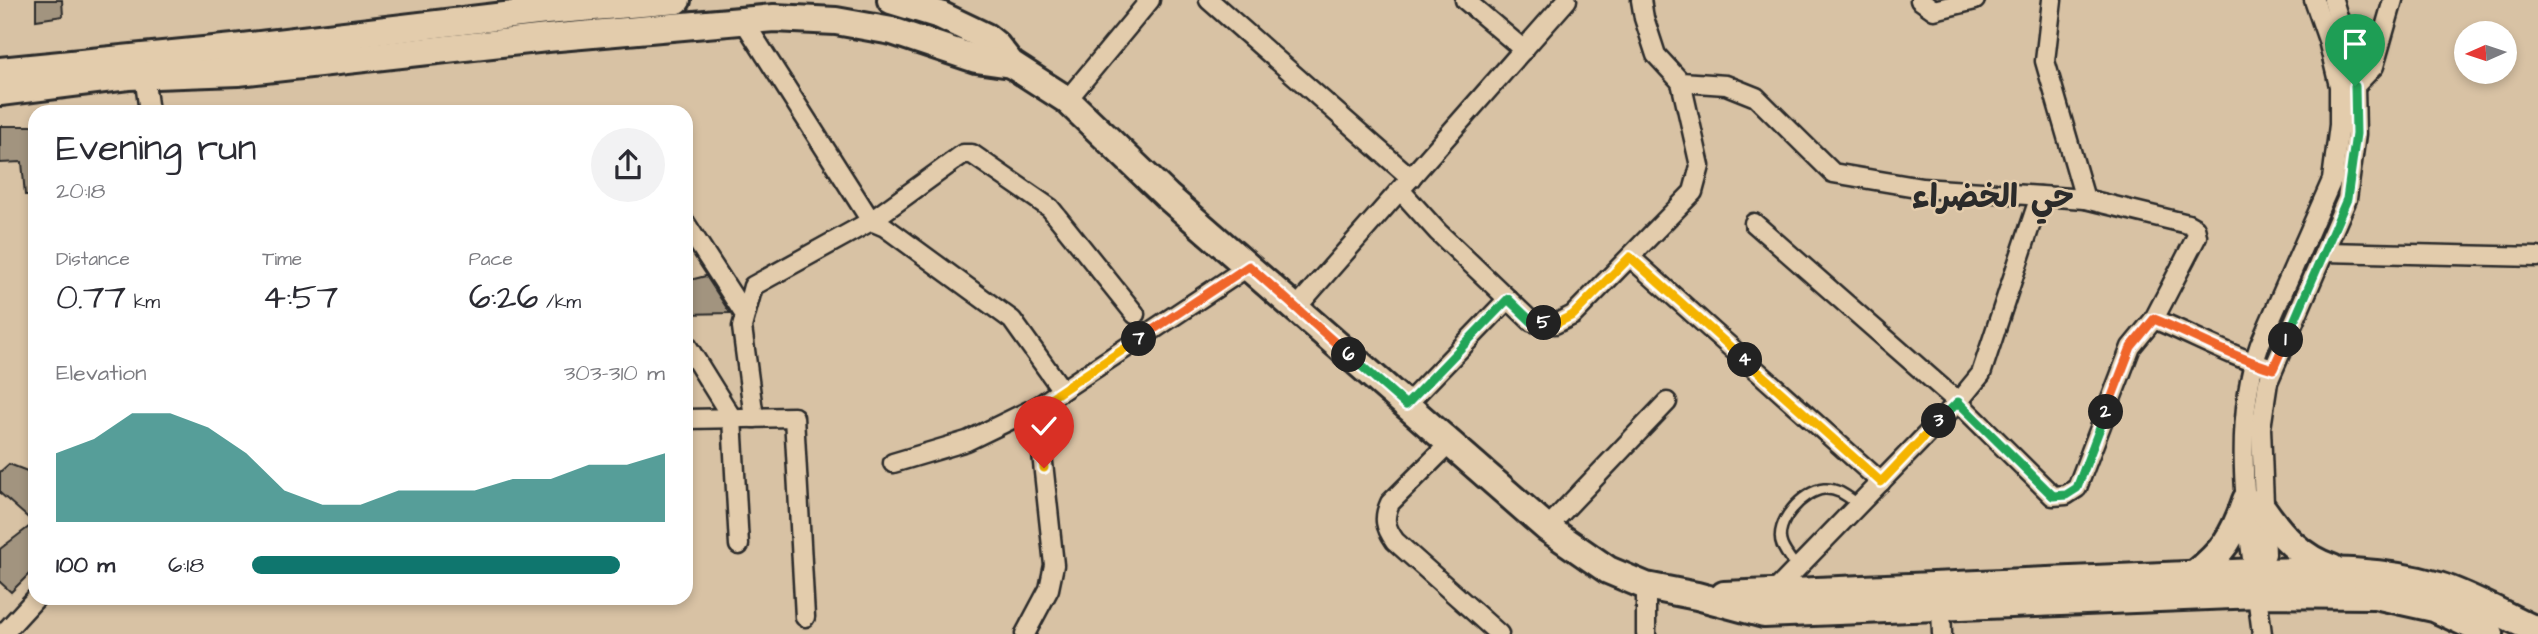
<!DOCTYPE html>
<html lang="en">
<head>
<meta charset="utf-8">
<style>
  body { margin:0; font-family:"Architects Daughter","Playpen Sans Arabic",sans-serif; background:#f2f2f3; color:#2b2b33; height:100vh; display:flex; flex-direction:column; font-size:26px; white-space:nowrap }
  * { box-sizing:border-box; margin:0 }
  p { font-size:23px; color:#7c7c81 }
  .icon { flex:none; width:38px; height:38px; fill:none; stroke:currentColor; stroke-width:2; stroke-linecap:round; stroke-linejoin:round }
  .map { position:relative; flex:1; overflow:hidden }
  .details { position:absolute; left:28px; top:105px; width:665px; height:500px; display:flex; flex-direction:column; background:#fff; border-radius:21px; box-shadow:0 4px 10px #0003 }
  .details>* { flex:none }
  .needle { width:46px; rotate:267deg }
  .fabs { position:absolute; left:2454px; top:21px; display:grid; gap:14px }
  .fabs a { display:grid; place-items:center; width:63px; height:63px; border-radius:50%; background:#fff; box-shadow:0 4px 10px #0003; font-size:35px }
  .pin { position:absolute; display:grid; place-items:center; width:60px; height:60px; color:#fff; margin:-72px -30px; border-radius:50% 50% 50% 0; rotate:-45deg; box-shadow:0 0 7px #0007 }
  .pin .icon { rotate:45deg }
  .km { position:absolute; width:35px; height:35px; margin:-18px; border-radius:50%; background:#222; color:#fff; font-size:19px; line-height:35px; text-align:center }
  .round { display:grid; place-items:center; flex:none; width:74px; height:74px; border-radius:37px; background:#f2f2f3 }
  .head { display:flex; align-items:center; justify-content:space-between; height:119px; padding:0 28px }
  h1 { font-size:38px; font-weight:600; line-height:52px }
  .figures { display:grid; grid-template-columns:repeat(3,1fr); gap:10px; height:119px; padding:7px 28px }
  .figures div { display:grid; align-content:center }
  .figures b { font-size:35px; font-weight:600 }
  .figures small { font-size:19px; font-weight:400 }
  .figures p { font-size:19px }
  .chart { height:196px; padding:14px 28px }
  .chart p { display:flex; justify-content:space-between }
  .chart svg { width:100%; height:126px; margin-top:7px; fill:#0f766e; opacity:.7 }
  ul { padding:0 28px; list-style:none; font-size:23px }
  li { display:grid; grid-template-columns:112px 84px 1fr; align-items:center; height:52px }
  li i { height:18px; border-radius:9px; background:#0f766e }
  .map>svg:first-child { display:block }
  .building { fill:#a2947f; stroke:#2b2b2b; stroke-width:2 }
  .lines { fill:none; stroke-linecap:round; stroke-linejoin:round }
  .lane-casing { stroke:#2b2b2b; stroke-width:14 }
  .street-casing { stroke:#2b2b2b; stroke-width:23 }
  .secondary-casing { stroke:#2b2b2b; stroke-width:32 }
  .lane { stroke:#e3ccac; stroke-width:9 }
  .street { stroke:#e3ccac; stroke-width:18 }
  .secondary { stroke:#e3ccac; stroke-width:26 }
  .split-1-casing { stroke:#fff; stroke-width:14 }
  .split-2-casing { stroke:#fff; stroke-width:14 }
  .split-3-casing { stroke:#fff; stroke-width:14 }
  .split-4-casing { stroke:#fff; stroke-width:14 }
  .split-5-casing { stroke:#fff; stroke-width:14 }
  .split-6-casing { stroke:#fff; stroke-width:14 }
  .split-7-casing { stroke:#fff; stroke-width:14 }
  .split-8-casing { stroke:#fff; stroke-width:14 }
  .split-1 { stroke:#22a559; stroke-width:9 }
  .split-2 { stroke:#f0652b; stroke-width:9 }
  .split-3 { stroke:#22a559; stroke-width:9 }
  .split-4 { stroke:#f5b400; stroke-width:9 }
  .split-5 { stroke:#f5b400; stroke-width:9 }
  .split-6 { stroke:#22a559; stroke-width:9 }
  .split-7 { stroke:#f0652b; stroke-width:9 }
  .split-8 { stroke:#f5b400; stroke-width:9 }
  .labels { text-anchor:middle; stroke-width:5; stroke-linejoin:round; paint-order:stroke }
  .district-label { font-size:32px; font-weight:bold; fill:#2b2b2b; stroke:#e3ccac }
</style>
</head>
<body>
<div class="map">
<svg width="2538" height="634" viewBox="0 0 2538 634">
  <rect width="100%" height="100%" fill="#d8c2a4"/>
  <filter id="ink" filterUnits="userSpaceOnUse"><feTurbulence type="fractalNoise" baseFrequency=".0143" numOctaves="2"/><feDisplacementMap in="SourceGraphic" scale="14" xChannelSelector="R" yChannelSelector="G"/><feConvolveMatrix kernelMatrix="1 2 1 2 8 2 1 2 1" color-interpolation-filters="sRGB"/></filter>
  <g filter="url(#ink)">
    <g class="building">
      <path d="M36,0H62L63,16L36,20Z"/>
      <path d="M0,126H35V195H25L22,162L0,163Z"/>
      <path d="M706,276L730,313L686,314V281Z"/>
      <path d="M9,464L35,474V568L11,592L0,582V549L34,523L0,493V472Z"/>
    </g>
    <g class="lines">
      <defs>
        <path id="lane" d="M1797,568C1792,561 1785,553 1782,545C1773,523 1803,491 1824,489C1838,488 1848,497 1859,505"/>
        <g id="street">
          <path d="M1209,0L1411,178"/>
          <path d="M1465,0L1524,50"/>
          <path d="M1641,0L1644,18L1656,55L1681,82L1726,85L1756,97L1833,173L1922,188L2085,199L2188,224L2195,228L2197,236L2154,319C2193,335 2232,357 2273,369"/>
          <path d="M1920,0L1934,10L1975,0"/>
          <path d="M2052,0L2045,61L2085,199"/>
          <path d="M743,20L871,221L963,154H972L1050,208L1135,314"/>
          <path d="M143,67L149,112"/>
          <path d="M2355,86L2374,66L2393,0"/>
          <path d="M1067,100L1150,0"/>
          <path d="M1400,190L1438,232L1532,322L1555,324L1573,315L1693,192L1700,166L1681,82"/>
          <path d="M1754,223L1958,402L2053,496L2066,495L2077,488L2131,347L2154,319"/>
          <path d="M686,224L745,315"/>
          <path d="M2325,252L2538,257"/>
          <path d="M1630,257L1881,482"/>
          <path d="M1296,308L1567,0"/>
          <path d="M686,344L732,418L739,545"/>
          <path d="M1406,405L1508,299"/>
          <path d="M754,418L742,327L753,286L871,221L885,227L1012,320L1062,390"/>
          <path d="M686,419L794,417L805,617"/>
          <path d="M1450,443L1390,503C1383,518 1385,527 1395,541L1499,634"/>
          <path d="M893,463L967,441L1037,407L1249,266"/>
          <path d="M1547,528L1667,402"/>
          <path d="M2256,572L2266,554L2261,428L2268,382L2347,199L2356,134L2355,86L2343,33L2333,0"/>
          <path d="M1646,586V634"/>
          <path d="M1773,593L1958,402L1981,374L2040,196"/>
          <path d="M1941,608L1942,634"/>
          <path d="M3,634L36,598"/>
          <path d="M1025,634L1049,589L1054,565L1037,407"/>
          <path d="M2262,634C2251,543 2228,433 2260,344L2332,180L2339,125V86L2328,40L2314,0"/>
        </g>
        <g id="secondary">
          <path d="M891,0L940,15L986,37L996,45L1011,64L1067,100L1167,196L1547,528L1608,570L1646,586L1697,596L1764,614L2257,594L2375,595L2434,608L2490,634"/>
          <path d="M0,71L234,48L546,11L677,0"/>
          <path d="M0,92L128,76L238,72L547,38L774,18L836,21L892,31L976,59L1011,64"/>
          <path d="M2263,509C2281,535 2301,558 2332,568"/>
          <path d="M2194,575C2223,552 2234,536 2246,500"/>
          <path d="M1724,595L2256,572C2319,571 2377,568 2439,586C2469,595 2509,618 2538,631"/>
        </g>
      </defs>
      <use href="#lane" class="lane-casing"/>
      <use href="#street" class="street-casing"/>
      <use href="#secondary" class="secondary-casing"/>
      <use href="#lane" class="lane"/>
      <use href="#street" class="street"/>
      <use href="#secondary" class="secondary"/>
    </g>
  </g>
  <g class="lines" filter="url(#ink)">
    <defs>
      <path id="split-1" d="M2286,340L2347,199L2356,134L2355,86"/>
      <path id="split-2" d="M2106,412L2131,347L2154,319C2193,335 2232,357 2273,369L2286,340"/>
      <path id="split-3" d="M1939,421L1958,402L2053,496L2066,495L2077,488L2106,412"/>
      <path id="split-4" d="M1745,360L1881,482L1939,421"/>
      <path id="split-5" d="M1544,323L1555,324L1573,315L1630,257L1745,360"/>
      <path id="split-6" d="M1349,355L1406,405L1508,299L1532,322L1544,323"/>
      <path id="split-7" d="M1139,339L1249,266L1349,355"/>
      <path id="split-8" d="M1044,468L1037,407L1139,339"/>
    </defs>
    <use href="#split-1" class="split-1-casing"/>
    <use href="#split-2" class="split-2-casing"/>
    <use href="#split-3" class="split-3-casing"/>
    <use href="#split-4" class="split-4-casing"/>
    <use href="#split-5" class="split-5-casing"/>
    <use href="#split-6" class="split-6-casing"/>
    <use href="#split-7" class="split-7-casing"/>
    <use href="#split-8" class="split-8-casing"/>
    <use href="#split-1" class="split-1"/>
    <use href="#split-2" class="split-2"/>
    <use href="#split-3" class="split-3"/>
    <use href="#split-4" class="split-4"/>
    <use href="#split-5" class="split-5"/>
    <use href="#split-6" class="split-6"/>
    <use href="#split-7" class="split-7"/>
    <use href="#split-8" class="split-8"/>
  </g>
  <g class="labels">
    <g class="district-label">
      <text x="1993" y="207">حي الخضراء</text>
    </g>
  </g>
</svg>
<div class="fabs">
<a><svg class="needle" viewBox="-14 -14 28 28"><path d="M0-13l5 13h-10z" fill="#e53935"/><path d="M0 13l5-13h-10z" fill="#7c7c81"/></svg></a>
</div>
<div class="pin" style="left:2355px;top:86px;background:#1e9e55"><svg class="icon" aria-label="arrive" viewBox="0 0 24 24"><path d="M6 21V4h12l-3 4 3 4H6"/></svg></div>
<div class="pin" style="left:1044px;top:468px;background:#d93025"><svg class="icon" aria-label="check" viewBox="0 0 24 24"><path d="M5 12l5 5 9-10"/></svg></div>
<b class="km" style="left:2286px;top:340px">1</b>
<b class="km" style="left:2106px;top:412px">2</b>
<b class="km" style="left:1939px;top:421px">3</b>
<b class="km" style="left:1745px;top:360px">4</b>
<b class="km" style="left:1544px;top:323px">5</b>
<b class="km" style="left:1349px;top:355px">6</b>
<b class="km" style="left:1139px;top:339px">7</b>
<section class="details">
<div class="head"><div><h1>Evening run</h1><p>20:18</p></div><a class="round"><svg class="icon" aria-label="share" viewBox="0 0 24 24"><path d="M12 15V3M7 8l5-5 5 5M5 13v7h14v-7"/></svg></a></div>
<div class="figures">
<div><p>Distance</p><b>0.77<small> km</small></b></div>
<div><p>Time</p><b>4:57</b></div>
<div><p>Pace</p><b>6:26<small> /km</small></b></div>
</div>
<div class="chart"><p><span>Elevation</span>303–310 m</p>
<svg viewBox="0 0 160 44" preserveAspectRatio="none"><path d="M0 44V20L10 15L20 6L30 6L40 11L50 20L60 33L70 38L80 38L90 33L100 33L110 33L120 29L130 29L140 24L150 24L160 20V44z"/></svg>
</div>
<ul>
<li><b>100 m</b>6:18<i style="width:89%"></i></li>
</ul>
</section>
</div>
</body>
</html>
